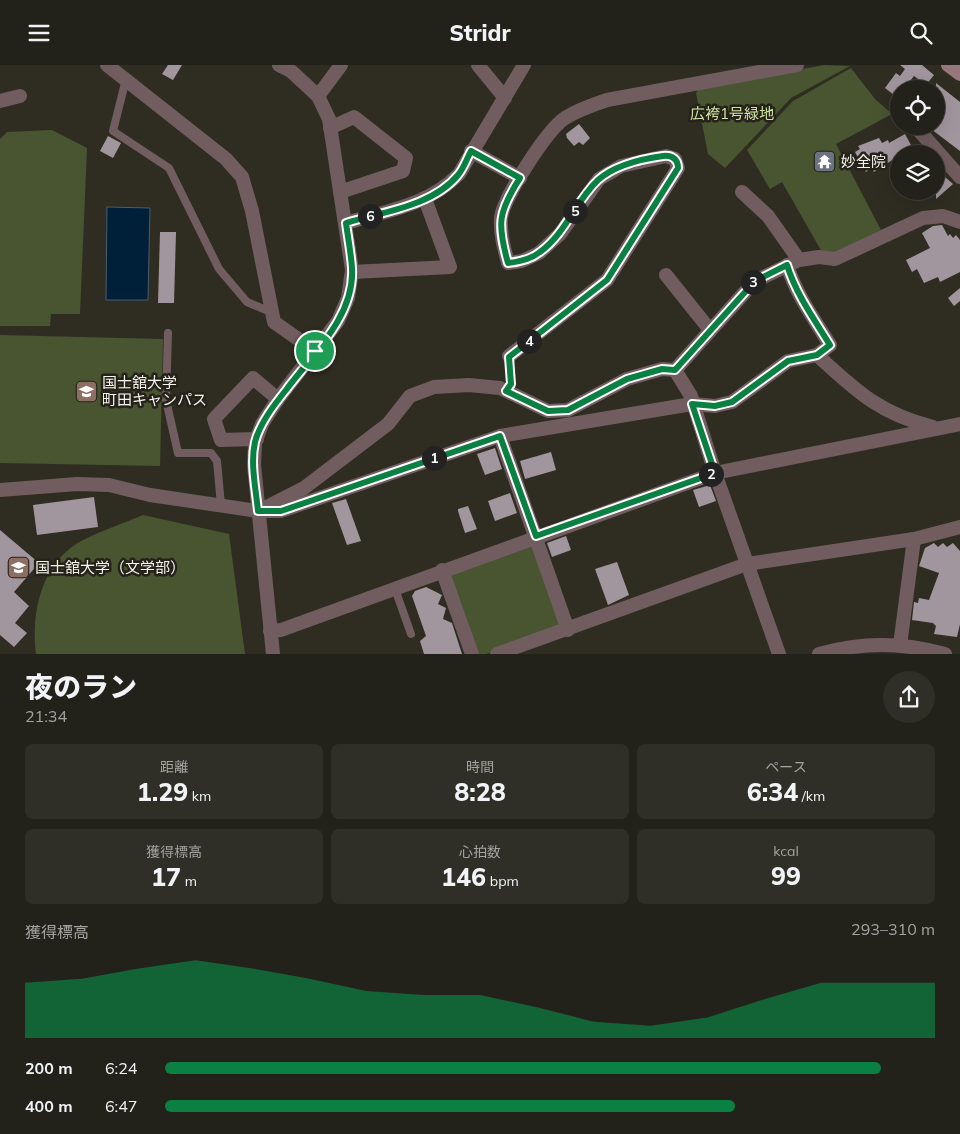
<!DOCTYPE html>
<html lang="ja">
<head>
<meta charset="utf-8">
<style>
  body { margin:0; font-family:Mulish,"Noto Sans JP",sans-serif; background:#2f2f27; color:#f1f3f6; height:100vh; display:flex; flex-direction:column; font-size:19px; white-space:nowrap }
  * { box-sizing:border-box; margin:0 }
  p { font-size:16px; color:#a3a4a2 }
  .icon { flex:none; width:28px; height:28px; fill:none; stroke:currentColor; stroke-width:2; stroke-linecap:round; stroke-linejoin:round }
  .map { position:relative; height:589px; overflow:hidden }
  .sheet { display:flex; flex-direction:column; background:#23221a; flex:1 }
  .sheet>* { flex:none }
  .controls { position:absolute; left:890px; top:15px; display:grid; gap:10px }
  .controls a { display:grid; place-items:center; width:55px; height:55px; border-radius:50%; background:#23221a; box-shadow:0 5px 20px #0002,0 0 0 1px #403f39; font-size:25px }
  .pin { position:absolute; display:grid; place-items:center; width:42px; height:42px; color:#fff; margin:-21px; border:2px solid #fff; border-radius:50%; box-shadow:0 1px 5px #0007 }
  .km { position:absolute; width:25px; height:25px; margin:-12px; border-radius:50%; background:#222; color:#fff; font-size:14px; line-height:25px; text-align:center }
  .round { display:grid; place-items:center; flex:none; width:52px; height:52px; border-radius:26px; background:#2f2f27 }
  .head { display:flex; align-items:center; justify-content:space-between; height:85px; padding:0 25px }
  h1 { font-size:28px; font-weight:800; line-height:38px }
  .stats { display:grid; grid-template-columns:repeat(3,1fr); gap:8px; height:85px; padding:5px 25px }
  .stats div { display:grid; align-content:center; border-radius:8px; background:#2f2f27; text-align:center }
  .stats b { font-size:25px; font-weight:800 }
  .stats small { font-size:14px; font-weight:400 }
  .stats p { font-size:14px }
  .chart { height:140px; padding:10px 25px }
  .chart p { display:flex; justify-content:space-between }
  .chart svg { width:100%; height:90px; margin-top:5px; fill:#0b8043; opacity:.7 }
  ul { padding:0 25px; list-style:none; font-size:16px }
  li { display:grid; grid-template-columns:80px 60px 1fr; align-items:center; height:38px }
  li i { height:12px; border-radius:6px; background:#0b8043 }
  header { display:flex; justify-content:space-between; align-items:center; height:65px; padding:0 25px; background:#23221a; font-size:22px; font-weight:800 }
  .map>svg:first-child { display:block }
  .green { fill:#495431 }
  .water { fill:#001f38; stroke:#4a5f6e }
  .building { fill:#a2969e }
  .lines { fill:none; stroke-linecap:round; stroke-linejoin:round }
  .service { stroke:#715d60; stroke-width:8 }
  .minor { stroke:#715d60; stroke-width:14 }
  .tertiary { stroke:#715d60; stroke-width:14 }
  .secondary { stroke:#98777c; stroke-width:14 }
  .route-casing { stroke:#fff; stroke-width:10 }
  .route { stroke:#0b8043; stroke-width:6 }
  .labels { text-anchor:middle; stroke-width:5; stroke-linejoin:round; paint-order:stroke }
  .park-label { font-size:15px; fill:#cfe4a2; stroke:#252319 }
  .poi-label { font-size:15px; fill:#f5f4ed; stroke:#252319; text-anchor:start }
</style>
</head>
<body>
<header><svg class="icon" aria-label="menu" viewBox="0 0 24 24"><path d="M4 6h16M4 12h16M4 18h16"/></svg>Stridr<svg class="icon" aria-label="search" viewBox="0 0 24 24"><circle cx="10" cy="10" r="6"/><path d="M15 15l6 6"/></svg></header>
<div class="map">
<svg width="960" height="589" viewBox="0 0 960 589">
  <rect width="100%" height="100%" fill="#2f2d22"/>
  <g class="green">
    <path d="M824,0L850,1L791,33L725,103L708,89L696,28L699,23Z"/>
    <path d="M851,3L875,34L892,49L836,79L881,165L832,188L822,187L782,117L770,124L747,85L793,36Z"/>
    <path d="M52,65L87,83L80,249H51L50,261H0V74L7,67Z"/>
    <path d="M0,270L163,274L160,401L0,398Z"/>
    <path d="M143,450L229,469L245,589H36C31,550 40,503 76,479C96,467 122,459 143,450Z"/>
    <path d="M535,476L563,563L486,589H475L444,507Z"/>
  </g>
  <path class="water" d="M107,142L150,143L148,235H106Z"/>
  <g class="building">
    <path d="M168,0H182L173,15L162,9Z"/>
    <path d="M900,0H922L934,10L926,20L914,11L904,24H899V34L885,23L896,8L900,11L905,4Z"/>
    <path d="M936,18L960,37V86L927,61H936Z"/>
    <path d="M579,59L590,73L583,80L579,77L574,81L567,73L566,69Z"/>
    <path d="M905,69L912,82L874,107L872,103L866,107L855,87L860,84L858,81L879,73L882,78L888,75L889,78Z"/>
    <path d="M108,71L121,78L113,93L100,86Z"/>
    <path d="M936,104L953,119L936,134Z"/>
    <path d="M942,160L948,171L950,169L953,173L956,170L960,175V207L940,217L938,212L924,218L917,204L912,207L906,195L930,183L922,168L933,161Z"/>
    <path d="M160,167H176L174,238H158Z"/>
    <path d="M960,223V236L954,241L948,233Z"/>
    <path d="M495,383L502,404L485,410L477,389Z"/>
    <path d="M551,387L556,405L525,414L520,396Z"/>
    <path d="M710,420L716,436L699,442L693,425Z"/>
    <path d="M510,428L517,448L495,456L488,436Z"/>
    <path d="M94,432L98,462L37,470L33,440Z"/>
    <path d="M346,434L361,476L347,480L332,438Z"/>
    <path d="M468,441L477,464L465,468L458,446V444Z"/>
    <path d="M0,465L39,498L14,527L29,541L15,558L27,568L14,582L0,570Z"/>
    <path d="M566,471L571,485L552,492L547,478Z"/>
    <path d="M934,478L938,482L943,478L947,482L953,478L960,486V559L957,572L934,569L936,561L933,558L912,555L914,537L918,538L919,533L929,535L939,508L919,501L925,483Z"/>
    <path d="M617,497L629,530L608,540L595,504Z"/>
    <path d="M426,522L442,530L438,539L446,543L443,554L452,558L462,589H424L420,576L426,571L412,531L415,526Z"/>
  </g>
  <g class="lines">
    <g class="service">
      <path d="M126,14L113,66L169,103L219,204L247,237L273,248"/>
      <path d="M168,268L166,335L178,388H211L217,396L221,440"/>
      <path d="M506,326L511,319L509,291"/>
      <path d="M395,524L411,569"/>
    </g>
    <g class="minor">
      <path d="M107,0L226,94L242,112L252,146L274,257L315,286"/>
      <path d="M478,0L505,33"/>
      <path d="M318,31L341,0"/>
      <path d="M0,36L20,31"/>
      <path d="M915,61L960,112"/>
      <path d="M330,63L354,52L406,93L403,106L340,127"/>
      <path d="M471,86L520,113"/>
      <path d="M742,127L768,151L799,195"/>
      <path d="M346,158C386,146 429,140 459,109L524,0"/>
      <path d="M352,207L450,202L425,134"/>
      <path d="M666,210L710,265"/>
      <path d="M817,290C856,326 880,349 933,362"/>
      <path d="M509,291L607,215L678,103L675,94L666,91L621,101L599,114L560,169L539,188L522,196L508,198C504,183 500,169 501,153C503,133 547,65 565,53C578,45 592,40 607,35L797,0"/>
      <path d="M675,305L755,216L799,195L819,192L835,194L923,153L943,151L960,157"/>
      <path d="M500,371L568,565"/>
      <path d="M257,374L221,375L214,354L253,313L278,334"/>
      <path d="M0,425L77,419L109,420L150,430L258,446H281L500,371L692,339L715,341L732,337L788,296L817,290L830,280C814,254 796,229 787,200"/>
      <path d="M259,446L304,423L388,359L410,331L434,322L469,320L500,323L548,346L568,345L627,314L662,304L675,305L691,331L715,408L779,589"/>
      <path d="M442,505L472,589"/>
      <path d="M270,566L281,565L715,408L960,359"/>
      <path d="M900,580L914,474"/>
      <path d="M273,589L254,400L255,378L262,359L278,334L338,256L348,233L352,205L329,54L318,31L291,6L279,0"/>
      <path d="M497,589L747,499L914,474L960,462"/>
    </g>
    <path class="tertiary" d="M819,589C862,577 901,577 945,589"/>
    <path class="secondary" d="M948,0L960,9"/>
  </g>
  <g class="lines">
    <defs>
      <path id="route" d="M471,86L520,113C498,147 497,159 508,198C519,197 531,194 540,187C566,168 575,137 598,115C615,100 641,94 663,91C672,90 678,94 678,103L607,215L509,292L511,319L506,326L548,346L568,345L627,314L662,304L675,305L755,216L787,200C796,229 814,254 830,280L817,290L788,296L732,337L715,341L692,339L715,408L536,471L500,371L281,446H258C256,424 250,399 255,377C260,358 274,340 286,325C312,290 355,251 352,203C351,188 348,173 346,158C382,147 433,141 458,110C464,103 467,93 471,86Z"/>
    </defs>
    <use href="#route" class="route-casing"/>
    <use href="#route" class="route"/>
  </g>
  <defs>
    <symbol id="temple-square" viewBox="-11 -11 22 22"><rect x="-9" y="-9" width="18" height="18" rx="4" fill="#6b7280" stroke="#252319"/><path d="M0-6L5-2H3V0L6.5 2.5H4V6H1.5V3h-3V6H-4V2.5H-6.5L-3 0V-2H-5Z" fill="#fff"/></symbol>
    <symbol id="university-square" viewBox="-11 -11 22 22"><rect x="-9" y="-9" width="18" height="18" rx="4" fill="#8d6e63" stroke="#252319"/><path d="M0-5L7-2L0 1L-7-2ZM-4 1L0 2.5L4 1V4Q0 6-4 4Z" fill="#fff"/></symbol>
  </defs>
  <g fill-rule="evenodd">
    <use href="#temple-square" x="812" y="84" width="25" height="25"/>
    <use href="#university-square" x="74" y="314" width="25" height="25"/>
    <use href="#university-square" x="6" y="490" width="25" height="25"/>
  </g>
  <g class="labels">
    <g class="park-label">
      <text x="732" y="54">広袴1号緑地</text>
    </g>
    <g class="poi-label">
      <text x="841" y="102">妙全院</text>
      <text x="102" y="323">国士舘大学<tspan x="102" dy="17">町田キャンパス</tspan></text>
      <text x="35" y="508">国士舘大学（文学部）</text>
    </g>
  </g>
</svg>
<div class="controls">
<a><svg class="icon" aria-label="locate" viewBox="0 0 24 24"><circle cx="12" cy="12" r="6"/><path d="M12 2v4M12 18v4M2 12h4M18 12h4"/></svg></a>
<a><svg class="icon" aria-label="layers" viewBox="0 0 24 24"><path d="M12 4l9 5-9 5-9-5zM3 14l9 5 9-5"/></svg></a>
</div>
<div class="pin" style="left:315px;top:286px;background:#1e9e55"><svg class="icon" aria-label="arrive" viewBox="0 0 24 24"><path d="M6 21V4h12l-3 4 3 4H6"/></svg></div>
<b class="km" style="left:434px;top:393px">1</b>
<b class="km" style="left:711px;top:409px">2</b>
<b class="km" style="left:753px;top:217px">3</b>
<b class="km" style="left:529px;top:276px">4</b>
<b class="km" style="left:575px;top:146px">5</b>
<b class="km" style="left:370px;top:151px">6</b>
</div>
<section class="sheet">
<div class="head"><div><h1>夜のラン</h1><p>21:34</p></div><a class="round"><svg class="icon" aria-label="share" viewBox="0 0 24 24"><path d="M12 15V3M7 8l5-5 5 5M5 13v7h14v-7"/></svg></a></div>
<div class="stats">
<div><p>距離</p><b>1.29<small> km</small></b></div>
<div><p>時間</p><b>8:28</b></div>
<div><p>ペース</p><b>6:34<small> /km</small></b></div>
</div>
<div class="stats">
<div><p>獲得標高</p><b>17<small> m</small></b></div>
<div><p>心拍数</p><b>146<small> bpm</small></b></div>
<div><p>kcal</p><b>99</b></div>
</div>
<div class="chart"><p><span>獲得標高</span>293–310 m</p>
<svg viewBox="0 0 160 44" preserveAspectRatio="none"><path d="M0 44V17L10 15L20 10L30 6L40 10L50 15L60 21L70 23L80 23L90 29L100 36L110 38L120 34L130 25L140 17L150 17L160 17V44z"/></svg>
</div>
<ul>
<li><b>200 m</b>6:24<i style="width:93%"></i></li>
<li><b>400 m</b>6:47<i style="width:74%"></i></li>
</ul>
</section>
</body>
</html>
